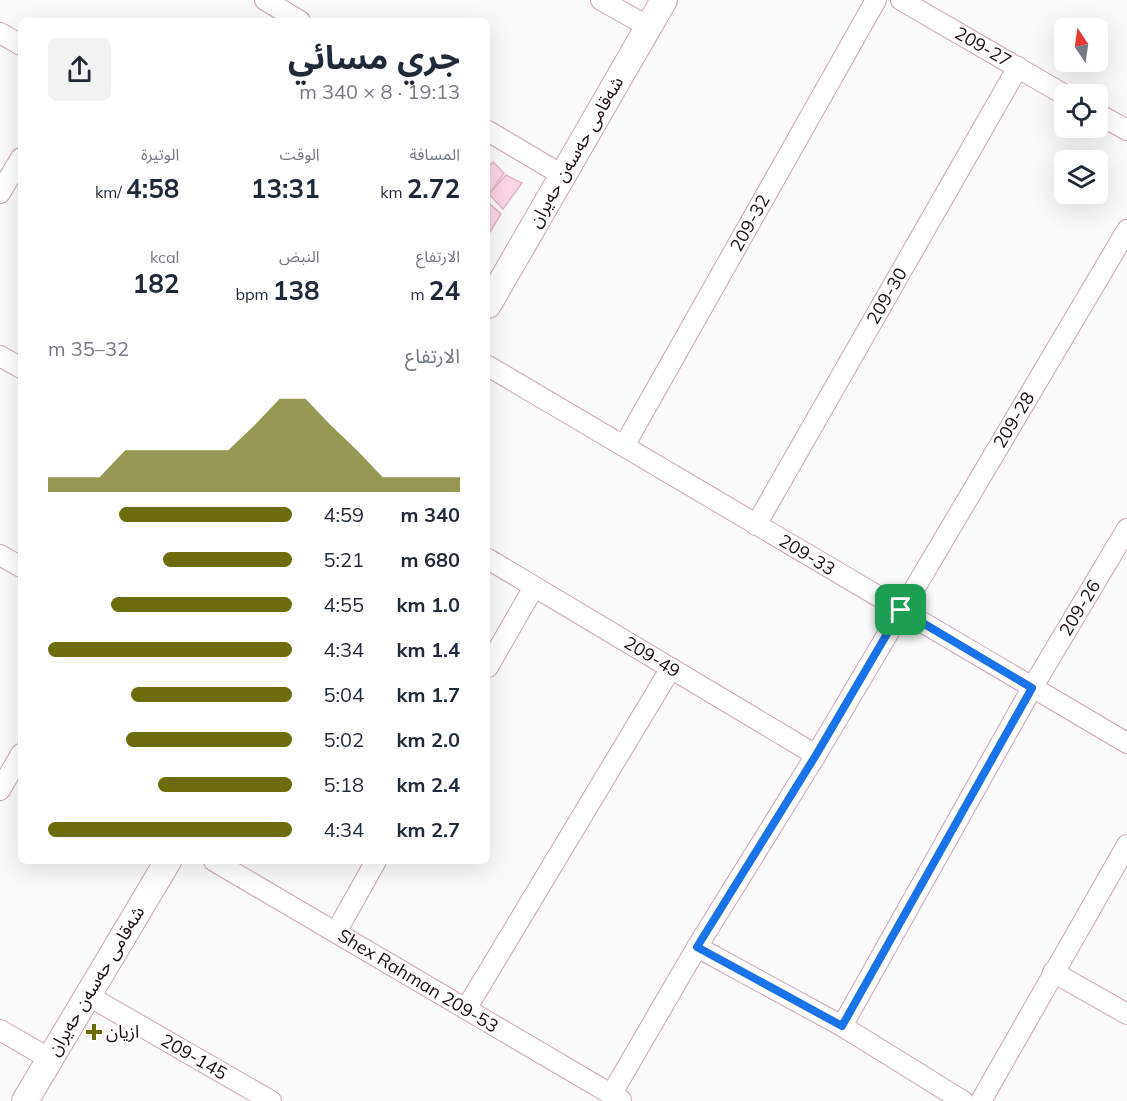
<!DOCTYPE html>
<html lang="ar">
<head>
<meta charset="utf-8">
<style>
  body { margin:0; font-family:Mulish,"Noto Sans Arabic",sans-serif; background:#f2f2f3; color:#1f2937; direction:rtl; height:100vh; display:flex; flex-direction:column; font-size:22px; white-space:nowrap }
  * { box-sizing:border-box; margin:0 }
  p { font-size:20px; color:#747a83 }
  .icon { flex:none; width:33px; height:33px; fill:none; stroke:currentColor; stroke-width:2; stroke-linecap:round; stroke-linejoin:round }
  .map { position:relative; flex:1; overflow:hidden; direction:ltr }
  .sheet { position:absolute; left:18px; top:18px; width:472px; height:846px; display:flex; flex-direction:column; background:#fff; border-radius:9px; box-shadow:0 6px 24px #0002; direction:rtl }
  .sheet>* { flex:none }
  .needle { width:39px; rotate:347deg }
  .buttons { position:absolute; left:1054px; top:18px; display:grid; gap:12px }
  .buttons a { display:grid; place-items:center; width:54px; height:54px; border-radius:9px; background:#fff; box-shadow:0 6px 24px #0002; font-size:30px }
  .pin { position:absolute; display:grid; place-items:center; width:51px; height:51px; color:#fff; margin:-26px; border-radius:12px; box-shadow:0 3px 9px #0006 }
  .round { display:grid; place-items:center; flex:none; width:63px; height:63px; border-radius:9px; background:#f2f2f3 }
  .overview { display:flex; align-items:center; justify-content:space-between; height:102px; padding:0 30px }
  h1 { font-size:33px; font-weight:700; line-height:45px }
  .metrics { display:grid; grid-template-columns:repeat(3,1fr); gap:9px; height:102px; padding:6px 30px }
  .metrics div { display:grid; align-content:center }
  .metrics b { font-size:26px; font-weight:700 }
  .metrics small { font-size:16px; font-weight:400 }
  .metrics p { font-size:16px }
  .chart { height:168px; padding:12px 30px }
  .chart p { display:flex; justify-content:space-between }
  .chart svg { width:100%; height:108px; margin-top:6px; fill:#6c6c0d; opacity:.7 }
  ul { padding:0 30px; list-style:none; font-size:20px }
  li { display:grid; grid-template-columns:96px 72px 1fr; align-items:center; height:45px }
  li i { height:15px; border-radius:8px; background:#6c6c0d }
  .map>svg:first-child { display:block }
  .building { fill:#fcd5e6; stroke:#deb8c9; stroke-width:1.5 }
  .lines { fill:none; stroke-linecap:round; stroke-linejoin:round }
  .minor-casing { stroke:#cca6b7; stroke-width:22 }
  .tertiary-casing { stroke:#cca6b7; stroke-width:28 }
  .minor { stroke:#fff; stroke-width:20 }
  .tertiary { stroke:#fff; stroke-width:26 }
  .route-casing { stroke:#fff; stroke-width:12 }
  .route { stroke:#1a73e8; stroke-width:8 }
  .poi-dot { fill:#6c6c0d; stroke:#fff; stroke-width:2 }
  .labels { text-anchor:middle; stroke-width:4.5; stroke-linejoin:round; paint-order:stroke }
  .street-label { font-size:18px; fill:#1a0d13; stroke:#fff }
  .poi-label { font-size:18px; fill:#1a0d13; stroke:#fff; text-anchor:start }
</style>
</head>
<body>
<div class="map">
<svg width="1127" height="1101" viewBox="0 0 1127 1101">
  <rect width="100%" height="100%" fill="#fafafa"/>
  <g class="building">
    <path d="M493,162L504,173L489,194L488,168Z"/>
    <path d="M506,175L522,183L503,209L489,194Z"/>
    <path d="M490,204L501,214L490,232L488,230V209Z"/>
  </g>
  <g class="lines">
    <defs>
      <g id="minor">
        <path d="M265,0L300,21"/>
        <path d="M601,0L649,27"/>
        <path d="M901,0L1065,95"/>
        <path d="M0,33L21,45"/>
        <path d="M1098,114L1127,130"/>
        <path d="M488,131L562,175"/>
        <path d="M0,193L21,158"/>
        <path d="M0,356L21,368"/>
        <path d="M488,366L1127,743"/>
        <path d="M624,446L876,0"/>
        <path d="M756,525L1018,67"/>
        <path d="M0,555L21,567"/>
        <path d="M488,559L816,755"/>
        <path d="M488,667L534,587"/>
        <path d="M0,790L21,754"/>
        <path d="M214,861L621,1100"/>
        <path d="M336,932L376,861"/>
        <path d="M697,947L842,1026L963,1101"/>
        <path d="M1053,972L1127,1014"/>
        <path d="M87,995L271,1101"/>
        <path d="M466,1009L671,668"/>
        <path d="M842,1026L1032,688L1127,529"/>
        <path d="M0,1030L50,1059"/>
        <path d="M611,1095L697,947L816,755L1127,230"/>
        <path d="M981,1101L1127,845"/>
      </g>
      <g id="tertiary">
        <path d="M488,305L664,0"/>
        <path d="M25,1101L168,861"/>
      </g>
    </defs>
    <use href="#minor" class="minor-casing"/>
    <use href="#tertiary" class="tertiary-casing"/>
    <use href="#minor" class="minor"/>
    <use href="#tertiary" class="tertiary"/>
  </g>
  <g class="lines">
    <defs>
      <path id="route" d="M901,610L1032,688L842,1026L697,947L816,755Z"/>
    </defs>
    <use href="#route" class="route-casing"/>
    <use href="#route" class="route"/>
  </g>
  <path class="poi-dot" d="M91 1023h6v6h6v6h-6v6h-6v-6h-6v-6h6z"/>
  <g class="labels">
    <g class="street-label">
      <text transform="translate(983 47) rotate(30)" y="6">209-27</text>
      <text transform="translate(576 152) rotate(-60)" y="6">شەقامی حەسەن حەیران</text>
      <text transform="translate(750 223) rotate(-61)" y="6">209-32</text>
      <text transform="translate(887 296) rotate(-60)" y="6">209-30</text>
      <text transform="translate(1014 420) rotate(-59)" y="6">209-28</text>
      <text transform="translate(807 555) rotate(31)" y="6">209-33</text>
      <text transform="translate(1080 608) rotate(-59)" y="6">209-26</text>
      <text transform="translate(652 657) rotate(31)" y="6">209-49</text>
      <text transform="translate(96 981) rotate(-59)" y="6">شەقامی حەسەن حەیران</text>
      <text transform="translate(418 981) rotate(31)" y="6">Shex Rahman 209-53</text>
      <text transform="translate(194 1057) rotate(30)" y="6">209-145</text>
    </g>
    <g class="poi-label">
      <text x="106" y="1038">ازيان</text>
    </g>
  </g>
</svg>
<div class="buttons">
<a><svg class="needle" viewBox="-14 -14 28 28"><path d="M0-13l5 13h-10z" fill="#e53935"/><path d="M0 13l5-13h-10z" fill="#747a83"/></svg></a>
<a><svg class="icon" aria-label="locate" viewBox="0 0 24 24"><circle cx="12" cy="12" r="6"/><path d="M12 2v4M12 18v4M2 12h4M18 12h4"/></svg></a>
<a><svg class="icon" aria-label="layers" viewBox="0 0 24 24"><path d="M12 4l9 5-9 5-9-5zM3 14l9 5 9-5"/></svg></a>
</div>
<div class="pin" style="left:901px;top:610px;background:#1e9e55"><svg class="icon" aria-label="arrive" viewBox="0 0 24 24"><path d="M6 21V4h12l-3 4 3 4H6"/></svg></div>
<section class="sheet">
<div class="overview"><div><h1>جري مسائي</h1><p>19:13 · 8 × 340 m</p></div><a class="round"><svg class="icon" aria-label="share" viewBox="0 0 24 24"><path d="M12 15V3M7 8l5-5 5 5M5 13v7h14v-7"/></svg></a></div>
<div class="metrics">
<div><p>المسافة</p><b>2.72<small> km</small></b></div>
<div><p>الوقت</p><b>13:31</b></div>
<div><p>الوتيرة</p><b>4:58<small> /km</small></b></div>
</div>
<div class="metrics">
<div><p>الارتفاع</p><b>24<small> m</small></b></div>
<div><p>النبض</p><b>138<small> bpm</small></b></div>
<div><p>kcal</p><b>182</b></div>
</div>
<div class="chart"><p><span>الارتفاع</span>32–35 m</p>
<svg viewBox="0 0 160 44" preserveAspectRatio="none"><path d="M0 44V38L10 38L20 38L30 27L40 27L50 27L60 27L70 27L80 17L90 6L100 6L110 17L120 27L130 38L140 38L150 38L160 38V44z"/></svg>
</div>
<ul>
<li><b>340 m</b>4:59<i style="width:71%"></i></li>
<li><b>680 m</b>5:21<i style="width:53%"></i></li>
<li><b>1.0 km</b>4:55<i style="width:74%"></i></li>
<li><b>1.4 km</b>4:34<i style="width:100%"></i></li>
<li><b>1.7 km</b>5:04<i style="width:66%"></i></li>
<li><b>2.0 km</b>5:02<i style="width:68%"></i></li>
<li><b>2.4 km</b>5:18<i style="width:55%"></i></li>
<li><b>2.7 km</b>4:34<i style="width:100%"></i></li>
</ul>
</section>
</div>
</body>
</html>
